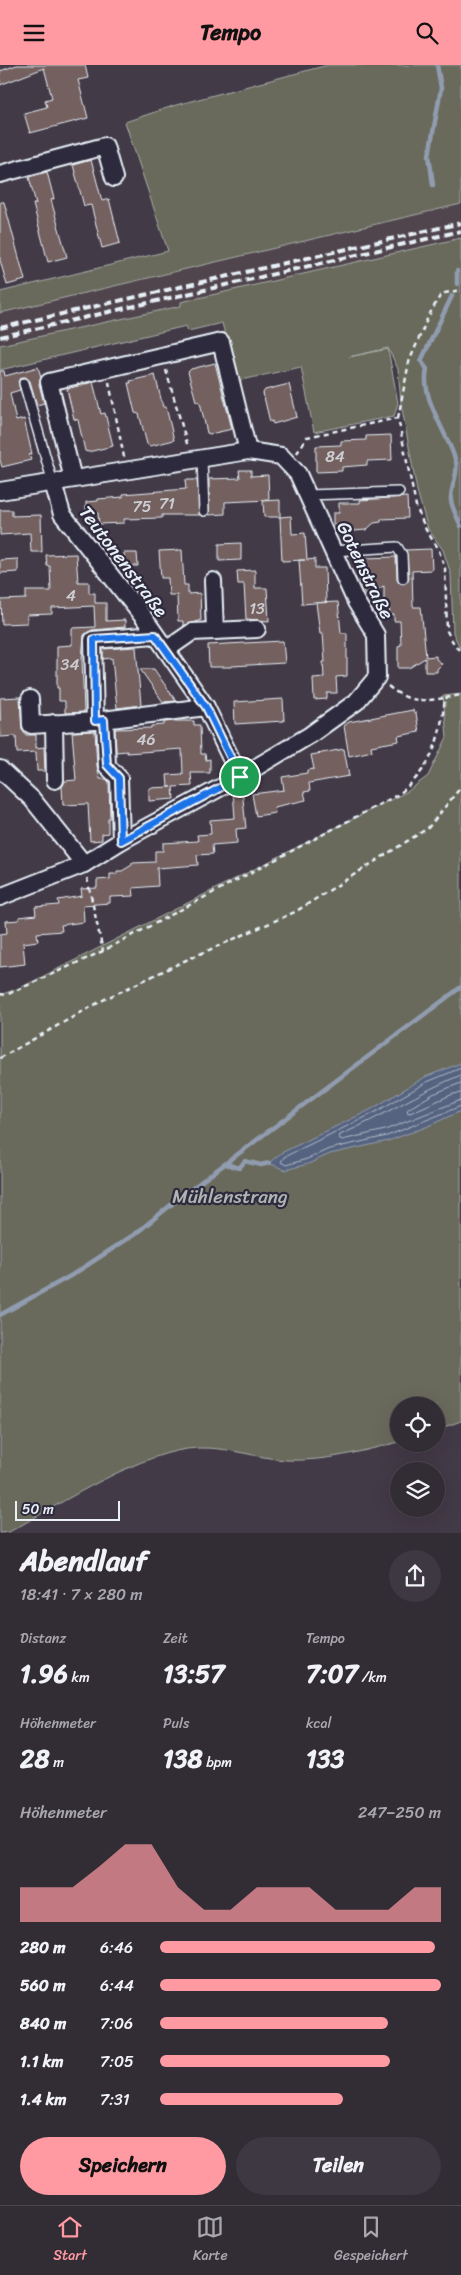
<!DOCTYPE html>
<html lang="de">
<head>
<meta charset="utf-8">
<style>
  body { margin:0; font-family:Sriracha,sans-serif; background:#3d3841; color:#f1f3f6; height:100vh; display:flex; flex-direction:column; font-size:19px; white-space:nowrap }
  * { box-sizing:border-box; margin:0 }
  p { font-size:16px; color:#a8a7ad }
  .icon { flex:none; width:28px; height:28px; fill:none; stroke:currentColor; stroke-width:2; stroke-linecap:round; stroke-linejoin:round }
  .map { position:relative; height:1468px; overflow:hidden }
  .sheet { display:flex; flex-direction:column; background:#322c35; flex:1 }
  .sheet>* { flex:none }
  .tools { position:absolute; left:390px; top:1332px; display:grid; gap:10px }
  .tools a { display:grid; place-items:center; width:55px; height:55px; border-radius:50%; background:#322c35; box-shadow:0 5px 20px #0002,0 0 0 1px #4d4850; font-size:25px }
  .scale { position:absolute; left:15px; bottom:12px; width:105px; box-sizing:border-box; padding-left:5px; border:2px solid #e8f1f8; border-top:0; font-size:14px; line-height:18px; white-space:nowrap; color:#e8f1f8; -webkit-text-stroke:4px #2f2a3d; paint-order:stroke }
  .pin { position:absolute; display:grid; place-items:center; width:42px; height:42px; color:#fff; margin:-21px; border:2px solid #fff; border-radius:50%; box-shadow:0 1px 5px #0007 }
  .round { display:grid; place-items:center; flex:none; width:52px; height:52px; border-radius:26px; background:#3d3841 }
  .summary { display:flex; align-items:center; justify-content:space-between; height:85px; padding:0 20px }
  h1 { font-size:28px; font-weight:800; line-height:38px }
  .figures { display:grid; grid-template-columns:repeat(3,1fr); gap:8px; height:85px; padding:5px 20px }
  .figures div { display:grid; align-content:center }
  .figures b { font-size:25px; font-weight:800 }
  .figures small { font-size:14px; font-weight:400 }
  .figures p { font-size:14px }
  .chart { height:140px; padding:10px 20px }
  .chart p { display:flex; justify-content:space-between }
  .chart svg { width:100%; height:90px; margin-top:5px; fill:#ff9aa2; opacity:.7 }
  .button { display:flex; gap:10px; margin-top:auto; padding:10px 20px }
  .button a { flex:1; height:58px; border-radius:30px; background:#ff9aa2; color:#111; font-size:20px; font-weight:800; line-height:58px; text-align:center }
  .button a+a { background:#3d3841; color:#f1f3f6 }
  ul { padding:0 20px; list-style:none; font-size:16px }
  li { display:grid; grid-template-columns:80px 60px 1fr; align-items:center; height:38px }
  li i { height:12px; border-radius:6px; background:#ff9aa2 }
  header { display:flex; justify-content:space-between; align-items:center; height:65px; padding:0 20px; background:#ff9aa2; color:#111; font-size:22px; font-weight:800 }
  .menu { display:flex; justify-content:space-around; align-items:center; height:70px; border-top:1px solid #4d4850; background:#322c35; font-size:14px; color:#a8a7ad }
  .menu a { display:grid; justify-items:center; gap:2px }
  .menu .current { color:#ff9aa2 }
  .map>svg:first-child { display:block }
  .built { fill:#51454e }
  .green { fill:#696b5c; stroke:#a8aeaa }
  .water { fill:#576480; stroke:#919cb0 }
  .lines { fill:none; stroke-linecap:round; stroke-linejoin:round }
  .shore { stroke:#aeb9c8; stroke-width:1 }
  .stream { stroke:#919cb0; stroke-width:4.5 }
  .building { fill:#73605f; stroke:#e8f1f8 }
  .service-casing { stroke:#e8f1f8; stroke-width:12 }
  .minor-casing { stroke:#e8f1f8; stroke-width:20 }
  .path { stroke:#e8f1f8; stroke-width:2.5; stroke-dasharray:5 4; stroke-linecap:butt }
  .service { stroke:#2f2a3d; stroke-width:9 }
  .minor { stroke:#2f2a3d; stroke-width:16 }
  .rail { stroke:#e8f1f8; stroke-width:4; stroke-dasharray:8 4; stroke-linecap:butt }
  .route-casing { stroke:#fff; stroke-width:10 }
  .route { stroke:#1a73e8; stroke-width:6 }
  .labels { text-anchor:middle; stroke-width:4.5; stroke-linejoin:round; paint-order:stroke }
  .number-label { font-size:16px; fill:#cbcdd2 }
  .street-label { font-size:19px; fill:#e8f1f8; stroke:#2f2a3d }
  .park-label { font-size:19px; fill:#afb5b2; stroke:#2f2a3d }
</style>
</head>
<body>
<header><svg class="icon" aria-label="menu" viewBox="0 0 24 24"><path d="M4 6h16M4 12h16M4 18h16"/></svg>Tempo<svg class="icon" aria-label="search" viewBox="0 0 24 24"><circle cx="10" cy="10" r="6"/><path d="M15 15l6 6"/></svg></header>
<div class="map">
<svg width="461" height="1468" viewBox="0 0 461 1468">
  <rect width="100%" height="100%" fill="#433a47"/>
  <filter id="ink" filterUnits="userSpaceOnUse"><feTurbulence type="fractalNoise" baseFrequency=".02" numOctaves="2"/><feDisplacementMap in="SourceGraphic" scale="10" xChannelSelector="R" yChannelSelector="G"/><feConvolveMatrix kernelMatrix="1 2 1 2 8 2 1 2 1" color-interpolation-filters="sRGB"/></filter>
  <g filter="url(#ink)">
    <path class="built" d="M461,139V176L226,231L0,280V248Z"/>
    <g class="green">
      <path d="M328,0H461V139L0,248V227L168,186L125,57L176,40Z"/>
      <path d="M461,173V585L453,568L451,509L443,485L428,464L417,426L401,338L398,304L388,283L349,292L388,284L398,338L394,351L314,367L301,302L237,316L222,258L188,266L186,261L0,305V280L181,241V237Z"/>
      <path d="M461,629V1356L436,1365V1341H399V1377C362,1386 325,1397 286,1395C257,1393 229,1382 199,1383C144,1384 59,1440 9,1467L0,1468V930L22,922L408,726L428,711L447,672L443,631Z"/>
    </g>
    <path class="water" d="M461,998V1046L426,1062L388,1076L330,1089L308,1099L285,1105L269,1098L281,1088L370,1045L425,1012Z"/>
    <g class="lines">
      <g class="shore">
        <path d="M461,1003L427,1017L372,1049L284,1092L281,1097L286,1100L307,1094L329,1084L387,1071L461,1041"/>
        <path d="M461,1010C419,1027 382,1052 340,1070L339,1073L342,1075L385,1065L461,1035"/>
        <path d="M461,1018L433,1029L408,1044L407,1047L410,1048L453,1029L461,1028"/>
      </g>
      <g class="stream">
        <path d="M433,120L429,90L441,23L437,0"/>
        <path d="M457,206V219"/>
        <path d="M452,231L421,296L427,304C420,335 448,367 456,397C459,409 450,423 451,435C452,444 458,453 461,461"/>
        <path d="M226,1099L239,1103L245,1096L261,1100L269,1098"/>
        <path d="M0,1250L72,1210L135,1169L182,1131L461,922"/>
      </g>
    </g>
    <g class="building">
      <path d="M17,0H85L88,13L78,15L88,53L30,68L24,48L47,42L45,35L52,33L44,3L0,20V6Z"/>
      <path d="M91,95L102,136L109,134L120,178L102,183L91,140L84,141L73,100Z"/>
      <path d="M47,107L54,134L51,135L67,192L48,197L33,139H36L29,112Z"/>
      <path d="M0,137H4L25,215L7,220L0,195Z"/>
      <path d="M215,298L232,364L210,369L207,368L200,337L196,336L188,307L191,304Z"/>
      <path d="M38,302L41,312L39,319L44,338L37,340L30,316L26,312H22L18,316L20,325L10,328L16,356L24,354L32,389L29,390L31,395L2,402L0,395V306H4L5,311Z"/>
      <path d="M155,310L163,342H166L174,375L150,381L147,379L139,349L135,348L128,318H131L130,316Z"/>
      <path d="M93,317L101,349L105,348L113,381L88,387L85,386L78,355L74,354L67,324Z"/>
      <path d="M289,319L297,352L273,359L272,356L270,357L263,328L265,325Z"/>
      <path d="M391,370L392,395L367,396V400L342,402V406L316,407V381L341,380V376L366,375V371Z"/>
      <path d="M239,405H251V411L268,410L269,435L225,437V449L209,450V414L240,413Z"/>
      <path d="M185,415H197L200,450H162V453L124,454V458L99,459L98,448H86V437L98,436V434L123,432V429L186,424Z"/>
      <path d="M407,432L408,453L381,454V457L374,458L366,465L354,466L349,460H333V448H339V438H360V435Z"/>
      <path d="M280,435V452H264L263,436Z"/>
      <path d="M0,445H12V451L41,450L42,487H31L30,468L0,470Z"/>
      <path d="M291,451L292,469L305,468L307,495L315,494V503H325L326,537L302,539L299,495H305L282,496L280,452Z"/>
      <path d="M241,478V495L219,496V479Z"/>
      <path d="M431,484L432,505L412,506L413,542H421L426,592L436,591V594L442,599L437,604V607H425V593L409,603H398V581L401,580L400,556H394V550H390L389,542H384V521L365,530L359,516L365,513L364,493L396,492L397,514L400,518L404,519L409,513L406,485Z"/>
      <path d="M182,485L184,520H188V529L200,528L201,555L183,561V556H178L177,530H169L168,513H161L159,486Z"/>
      <path d="M124,488H137L138,501H125Z"/>
      <path d="M76,489L78,517H89V528H95V538H106V556L125,555V562L92,565L84,570L82,594L84,647L65,648V636H59V623H57V581L72,580V563L95,562L94,541L52,543V549L27,550V558L2,559L1,535L26,534V526H51L50,501H47L46,490Z"/>
      <path d="M18,494V507L0,508V495Z"/>
      <path d="M255,505V523H267L269,556L246,554L244,519H238L237,506Z"/>
      <path d="M338,537L341,568H347V611L336,612L337,628H327V634L314,635L313,613L324,612L323,597H325L323,568H320L316,538Z"/>
      <path d="M283,576L285,598L232,601V602H209L208,580Z"/>
      <path d="M136,582L141,640L117,643L112,593L103,594V584Z"/>
      <path d="M140,604H154L176,636L163,637Z"/>
      <path d="M20,632L22,665L26,670H36V683L44,682L45,706H37L36,687L17,688L16,671L1,672L0,633Z"/>
      <path d="M283,634L284,656L235,659L234,637Z"/>
      <path d="M413,645L414,648H416L419,667L398,671L399,676L371,681L372,686L349,691L344,661L349,657Z"/>
      <path d="M176,656H194V660H200L201,689H205L206,695L210,694V708H191L192,721L173,722L174,734L149,736V723L171,722H168L167,710L183,709L182,684L127,688V686L116,687L115,664L151,663V661L164,660V657Z"/>
      <path d="M95,666L97,701L100,714H106L109,717L110,753H108V768L102,769V775L90,776L88,739L63,740L62,722L65,716L76,715L72,667Z"/>
      <path d="M344,684L349,711L309,718L310,726L304,727L306,735L274,742L275,748L256,751L252,729L284,725L282,712L307,708V705L314,704L311,690Z"/>
      <path d="M239,724H242L246,763L236,764L237,778L212,780L213,789L197,790L198,800L157,803L158,821L133,823L134,831L110,832V838L83,840L84,857L61,860L62,866L37,868L38,876L23,878L25,899L0,902V869L7,868L6,856L19,855V852L36,850L35,842L59,840L58,835L82,831L81,824L97,823V815L110,814V809H117V806H122L132,800V798L155,797V786H163V778L198,776L197,770L211,769L210,755L235,753L233,727Z"/>
    </g>
    <g class="lines">
      <defs>
        <g id="service">
          <path d="M24,318L53,418"/>
          <path d="M202,394L204,446"/>
          <path d="M307,430L399,427"/>
          <path d="M333,486L397,482L402,490L403,513"/>
        </g>
        <g id="minor">
          <path d="M0,109L105,81L114,113"/>
          <path d="M73,414L49,317L221,277L248,386"/>
          <path d="M53,418L62,449L144,553L206,642L240,712"/>
          <path d="M0,426L248,386L281,391L298,409L356,537L376,570L377,612L356,637L310,670L240,712L121,776L84,799L0,832"/>
          <path d="M213,516L215,566"/>
          <path d="M166,585L192,567L257,564"/>
          <path d="M30,634L31,660L95,656L206,642"/>
          <path d="M105,655L107,701L119,713L121,776"/>
          <path d="M95,656L93,575L155,570"/>
          <path d="M54,658L55,715"/>
          <path d="M0,704L32,734L84,799"/>
        </g>
      </defs>
      <use href="#service" class="service-casing"/>
      <use href="#minor" class="minor-casing"/>
      <g class="path">
        <path d="M166,305L188,382"/>
        <path d="M109,317L124,392"/>
        <path d="M398,353L409,297L428,252L440,231L445,228L461,225"/>
        <path d="M297,388L307,372L398,353L416,441L426,465L438,483L445,503L447,566L451,574L461,588"/>
        <path d="M388,621C408,637 420,637 445,633"/>
        <path d="M87,813L103,886"/>
        <path d="M0,929L6,930L103,886L399,729C433,702 440,674 445,633L461,630"/>
        <path d="M0,993L105,934L184,896L295,847L428,763L461,722"/>
      </g>
      <use href="#service" class="service"/>
      <use href="#minor" class="minor"/>
      <g class="rail">
        <path d="M0,263L461,158"/>
        <path d="M0,272L461,166"/>
      </g>
    </g>
  </g>
  <g class="lines" filter="url(#ink)">
    <defs>
      <path id="route" d="M155,570L206,642L240,712L121,776L119,713L107,700L104,655L95,656L94,574Z"/>
    </defs>
    <use href="#route" class="route-casing"/>
    <use href="#route" class="route"/>
  </g>
  <g class="labels">
    <g class="number-label">
      <text x="335" y="397">84</text>
      <text x="167" y="444">71</text>
      <text x="142" y="447">75</text>
      <text x="71" y="536">4</text>
      <text x="257" y="549">13</text>
      <text x="70" y="605">34</text>
      <text x="146" y="680">46</text>
    </g>
    <g class="street-label">
      <text transform="translate(124 496) rotate(53)" y="7">Teutonenstraße</text>
      <text transform="translate(366 505) rotate(64)" y="7">Gotenstraße</text>
    </g>
    <g class="park-label">
      <text x="230" y="1138">Mühlenstrang</text>
    </g>
  </g>
</svg>
<div class="tools">
<a><svg class="icon" aria-label="locate" viewBox="0 0 24 24"><circle cx="12" cy="12" r="6"/><path d="M12 2v4M12 18v4M2 12h4M18 12h4"/></svg></a>
<a><svg class="icon" aria-label="layers" viewBox="0 0 24 24"><path d="M12 4l9 5-9 5-9-5zM3 14l9 5 9-5"/></svg></a>
</div>
<div class="scale">50 m</div>
<div class="pin" style="left:240px;top:712px;background:#1e9e55"><svg class="icon" aria-label="arrive" viewBox="0 0 24 24"><path d="M6 21V4h12l-3 4 3 4H6"/></svg></div>
</div>
<section class="sheet">
<div class="summary"><div><h1>Abendlauf</h1><p>18:41 · 7 × 280 m</p></div><a class="round"><svg class="icon" aria-label="share" viewBox="0 0 24 24"><path d="M12 15V3M7 8l5-5 5 5M5 13v7h14v-7"/></svg></a></div>
<div class="figures">
<div><p>Distanz</p><b>1.96<small> km</small></b></div>
<div><p>Zeit</p><b>13:57</b></div>
<div><p>Tempo</p><b>7:07<small> /km</small></b></div>
</div>
<div class="figures">
<div><p>Höhenmeter</p><b>28<small> m</small></b></div>
<div><p>Puls</p><b>138<small> bpm</small></b></div>
<div><p>kcal</p><b>133</b></div>
</div>
<div class="chart"><p><span>Höhenmeter</span>247–250 m</p>
<svg viewBox="0 0 160 44" preserveAspectRatio="none"><path d="M0 44V27L10 27L20 27L30 17L40 6L50 6L60 27L70 38L80 38L90 27L100 27L110 27L120 38L130 38L140 38L150 27L160 27V44z"/></svg>
</div>
<ul>
<li><b>280 m</b>6:46<i style="width:98%"></i></li>
<li><b>560 m</b>6:44<i style="width:100%"></i></li>
<li><b>840 m</b>7:06<i style="width:81%"></i></li>
<li><b>1.1 km</b>7:05<i style="width:82%"></i></li>
<li><b>1.4 km</b>7:31<i style="width:65%"></i></li>
</ul>
<div class="button"><a>Speichern</a><a>Teilen</a></div>
</section>
<nav class="menu">
<a class="current"><svg class="icon" aria-label="home" viewBox="0 0 24 24"><path d="M3 11l9-7 9 7M6 9v11h12V9"/></svg>Start</a>
<a><svg class="icon" aria-label="map" viewBox="0 0 24 24"><path d="M3 6l6-2 6 2 6-2v14l-6 2-6-2-6 2zM9 4v14M15 6v14"/></svg>Karte</a>
<a><svg class="icon" aria-label="saved" viewBox="0 0 24 24"><path d="M7 4h10v16l-5-4-5 4z"/></svg>Gespeichert</a>
</nav>
</body>
</html>
